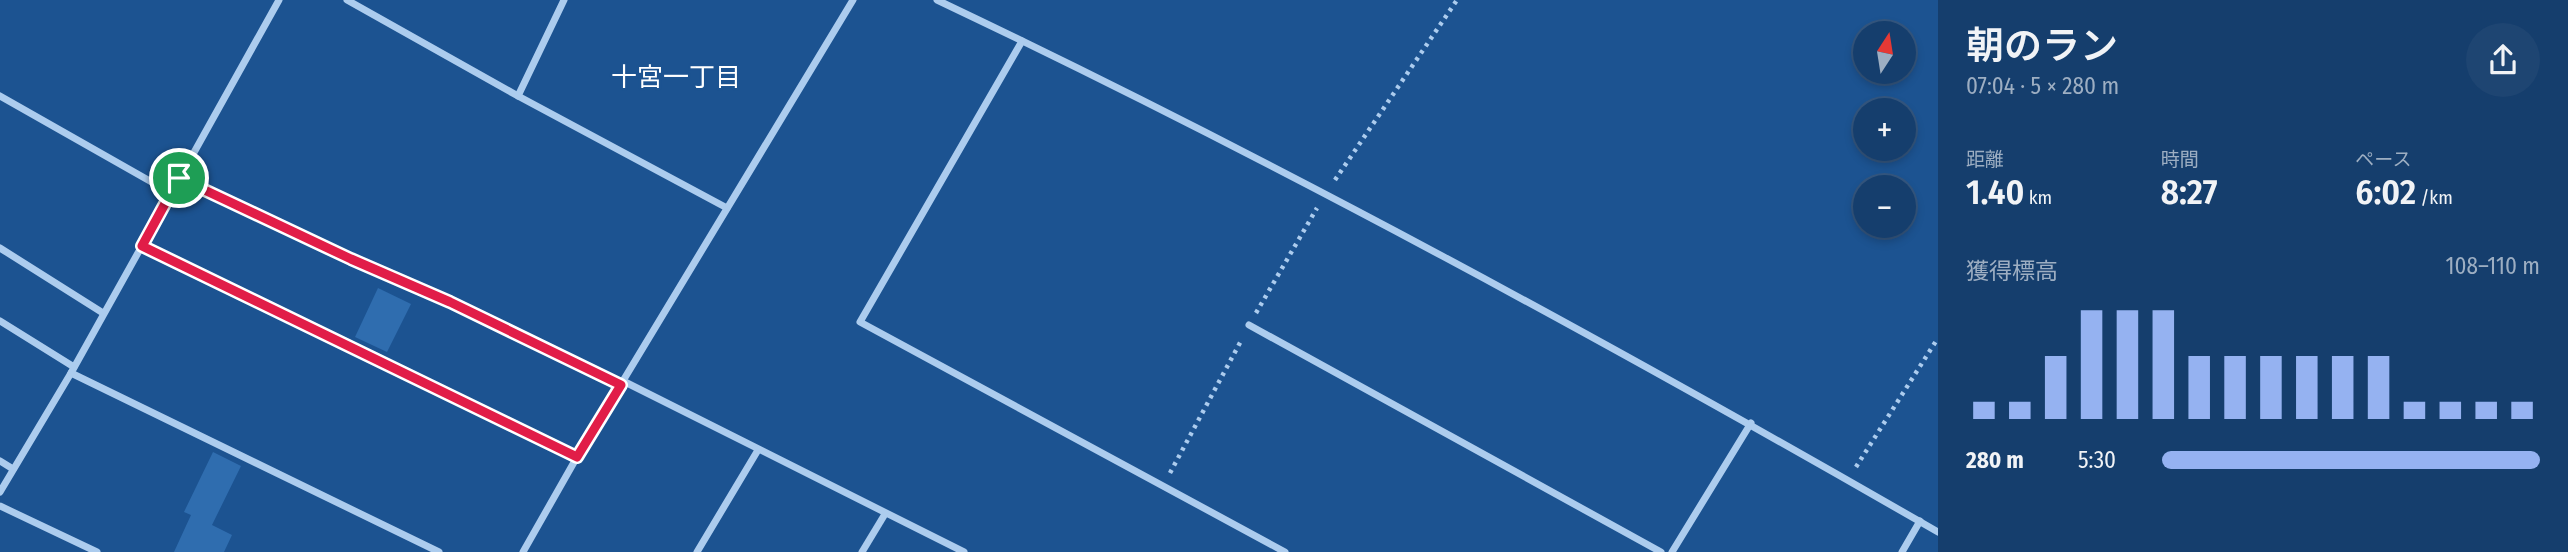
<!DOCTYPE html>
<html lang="ja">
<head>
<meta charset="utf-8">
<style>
  body { margin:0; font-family:"Fira Sans Condensed","Noto Sans JP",sans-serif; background:#1e4572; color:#f1f3f6; height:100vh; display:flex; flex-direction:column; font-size:26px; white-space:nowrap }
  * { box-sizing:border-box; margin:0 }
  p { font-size:23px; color:#9daec2 }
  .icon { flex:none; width:38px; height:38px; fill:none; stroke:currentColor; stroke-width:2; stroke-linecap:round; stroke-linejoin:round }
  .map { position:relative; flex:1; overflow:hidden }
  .details { display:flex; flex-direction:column; background:#153e6d; width:630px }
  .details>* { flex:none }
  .needle { width:46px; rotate:12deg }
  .controls { position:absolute; left:1853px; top:21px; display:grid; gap:14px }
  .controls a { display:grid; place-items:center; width:63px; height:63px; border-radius:50%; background:#153e6d; box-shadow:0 4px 10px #0003,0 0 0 2px #345780; font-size:35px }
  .pin { position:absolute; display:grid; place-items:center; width:60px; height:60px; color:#fff; margin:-30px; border:4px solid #fff; border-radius:50%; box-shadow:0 2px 7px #0007 }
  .round { display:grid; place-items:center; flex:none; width:74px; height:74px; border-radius:37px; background:#1e4572 }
  .headline { display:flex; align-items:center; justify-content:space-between; height:119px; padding:0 28px }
  h1 { font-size:38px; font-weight:600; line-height:52px }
  .metrics { display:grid; grid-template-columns:repeat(3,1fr); gap:10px; height:119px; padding:7px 28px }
  .metrics div { display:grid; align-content:center }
  .metrics b { font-size:35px; font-weight:600 }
  .metrics small { font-size:19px; font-weight:400 }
  .metrics p { font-size:19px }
  .chart { height:196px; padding:14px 28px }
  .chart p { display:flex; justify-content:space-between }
  .chart svg { width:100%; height:126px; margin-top:7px; stroke:#95b2f1; stroke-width:6 }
  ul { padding:0 28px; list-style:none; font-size:23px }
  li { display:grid; grid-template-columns:112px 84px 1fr; align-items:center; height:52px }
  li i { height:18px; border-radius:9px; background:#95b2f1 }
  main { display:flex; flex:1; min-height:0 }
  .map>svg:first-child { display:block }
  .green { fill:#2f6daf }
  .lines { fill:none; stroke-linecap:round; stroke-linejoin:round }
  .path { stroke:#acccee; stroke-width:4.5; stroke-dasharray:3.5 5; stroke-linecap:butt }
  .street { stroke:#acccee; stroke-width:7 }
  .route-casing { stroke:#fff; stroke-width:14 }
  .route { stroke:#e11d48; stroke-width:9 }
  .labels { text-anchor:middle; stroke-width:5; stroke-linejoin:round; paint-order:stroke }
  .neighbourhood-label { font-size:26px; fill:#fff; stroke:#1c5391 }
</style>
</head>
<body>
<main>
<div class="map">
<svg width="1938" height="552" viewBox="0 0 1938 552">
  <rect width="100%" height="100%" fill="#1c5391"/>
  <g class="green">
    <path d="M378,288L411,304L387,352L355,337Z"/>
    <path d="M213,452L241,466L212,525L232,535L224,552H174L191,515L184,512Z"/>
  </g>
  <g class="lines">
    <g class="path">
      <path d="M1335,180L1457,0"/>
      <path d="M1256,313L1317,208"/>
      <path d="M1856,467L1938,338"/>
      <path d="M1170,473L1242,339"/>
    </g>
    <g class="street">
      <path d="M347,0L518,96L727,208"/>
      <path d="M937,0C1278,162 1611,344 1938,532"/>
      <path d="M1022,41L860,322L1285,552"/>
      <path d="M0,96L171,193"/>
      <path d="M518,96L564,0"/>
      <path d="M179,178L351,259L450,302L621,385"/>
      <path d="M142,246L577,457"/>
      <path d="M0,248L103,313"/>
      <path d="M0,321L74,367"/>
      <path d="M1249,325L1661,552"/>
      <path d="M71,373L439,552"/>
      <path d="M623,381L964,552"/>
      <path d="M0,461L13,469"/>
      <path d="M0,492L71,373L279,0"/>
      <path d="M0,506L97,552"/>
      <path d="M523,552L577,457L853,0"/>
      <path d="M697,552L758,450"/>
      <path d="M862,552L885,514"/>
      <path d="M1672,552L1751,423"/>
      <path d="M1902,552L1920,521"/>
    </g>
  </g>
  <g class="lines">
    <defs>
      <path id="route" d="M179,178L351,259L450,302L621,385L577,457L142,246Z"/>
    </defs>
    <use href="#route" class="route-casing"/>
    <use href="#route" class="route"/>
  </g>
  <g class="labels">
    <g class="neighbourhood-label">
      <text x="676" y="86">十宮一丁目</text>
    </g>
  </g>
</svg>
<div class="controls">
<a><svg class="needle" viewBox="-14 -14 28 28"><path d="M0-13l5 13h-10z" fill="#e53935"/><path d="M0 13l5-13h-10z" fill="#9daec2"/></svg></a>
<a>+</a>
<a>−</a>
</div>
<div class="pin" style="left:179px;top:178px;background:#1e9e55"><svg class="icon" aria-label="arrive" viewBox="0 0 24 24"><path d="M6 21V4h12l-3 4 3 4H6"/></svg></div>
</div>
<section class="details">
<div class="headline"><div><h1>朝のラン</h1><p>07:04 · 5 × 280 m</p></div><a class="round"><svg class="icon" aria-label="share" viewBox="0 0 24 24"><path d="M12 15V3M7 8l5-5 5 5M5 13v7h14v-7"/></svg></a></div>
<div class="metrics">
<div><p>距離</p><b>1.40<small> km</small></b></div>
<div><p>時間</p><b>8:27</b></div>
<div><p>ペース</p><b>6:02<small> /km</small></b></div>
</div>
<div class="chart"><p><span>獲得標高</span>108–110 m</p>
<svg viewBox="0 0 160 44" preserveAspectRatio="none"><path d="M5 44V38M15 44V38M25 44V22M35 44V6M45 44V6M55 44V6M65 44V22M75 44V22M85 44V22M95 44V22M105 44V22M115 44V22M125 44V38M135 44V38M145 44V38M155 44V38"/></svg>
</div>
<ul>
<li><b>280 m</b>5:30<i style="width:100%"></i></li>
</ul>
</section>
</main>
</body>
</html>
